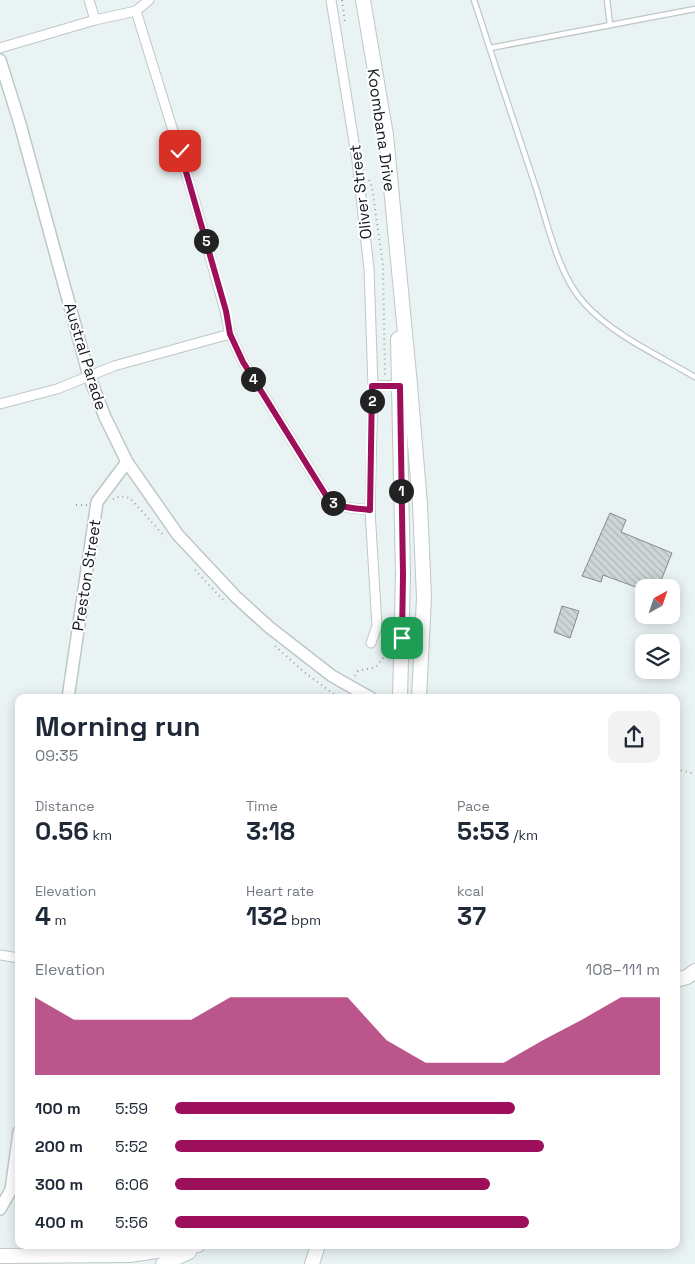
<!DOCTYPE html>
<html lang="en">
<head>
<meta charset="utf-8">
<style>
  body { margin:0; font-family:"Space Grotesk",sans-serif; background:#f2f2f3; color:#1f2937; height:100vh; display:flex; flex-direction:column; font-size:19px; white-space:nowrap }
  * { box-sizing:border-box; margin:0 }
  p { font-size:16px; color:#747a83 }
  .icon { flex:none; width:28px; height:28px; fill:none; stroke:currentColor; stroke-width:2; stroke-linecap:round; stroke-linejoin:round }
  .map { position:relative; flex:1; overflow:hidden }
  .panel { position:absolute; left:15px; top:694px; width:665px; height:555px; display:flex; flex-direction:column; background:#fff; border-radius:10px; box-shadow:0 2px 12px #0003 }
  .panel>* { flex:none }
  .needle { width:32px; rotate:40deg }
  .controls { position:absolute; left:635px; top:579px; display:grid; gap:10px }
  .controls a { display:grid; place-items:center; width:45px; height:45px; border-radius:10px; background:#fff; box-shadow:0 2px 12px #0003; font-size:25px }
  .pin { position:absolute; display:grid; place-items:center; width:42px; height:42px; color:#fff; margin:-21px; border-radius:10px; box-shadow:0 2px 8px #0006 }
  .km { position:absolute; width:25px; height:25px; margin:-12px; border-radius:50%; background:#222; color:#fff; font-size:14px; line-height:25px; text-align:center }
  .round { display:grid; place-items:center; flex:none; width:52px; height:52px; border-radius:10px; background:#f2f2f3 }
  .headline { display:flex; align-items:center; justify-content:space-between; height:85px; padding:0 20px }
  h1 { font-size:28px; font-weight:700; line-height:38px }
  .stats { display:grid; grid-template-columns:repeat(3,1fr); gap:8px; height:85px; padding:5px 20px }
  .stats div { display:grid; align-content:center }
  .stats b { font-size:25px; font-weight:700 }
  .stats small { font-size:14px; font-weight:400 }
  .stats p { font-size:14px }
  .chart { height:140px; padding:10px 20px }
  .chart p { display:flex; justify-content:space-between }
  .chart svg { width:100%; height:90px; margin-top:5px; fill:#9d0f5b; opacity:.7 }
  ul { padding:0 20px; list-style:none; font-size:16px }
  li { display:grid; grid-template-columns:80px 60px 1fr; align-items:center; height:38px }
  li i { height:12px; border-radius:6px; background:#9d0f5b }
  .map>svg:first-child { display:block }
  .building { fill:url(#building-back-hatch); stroke:#848b8c }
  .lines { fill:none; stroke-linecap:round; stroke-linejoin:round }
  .service-casing { stroke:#bec7c8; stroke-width:7 }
  .minor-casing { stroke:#bec7c8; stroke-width:11 }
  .tertiary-casing { stroke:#bec7c8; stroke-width:14 }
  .secondary-casing { stroke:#bec7c8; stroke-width:16 }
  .path { stroke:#9ba2a3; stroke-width:2; stroke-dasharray:1 4; stroke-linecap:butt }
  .service { stroke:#fff; stroke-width:4.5 }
  .minor { stroke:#fff; stroke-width:9 }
  .tertiary { stroke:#fff; stroke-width:11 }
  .secondary { stroke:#fff; stroke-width:14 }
  .route-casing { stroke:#fff; stroke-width:10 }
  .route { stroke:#9d0f5b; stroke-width:6 }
  .labels { text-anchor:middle; stroke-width:4; stroke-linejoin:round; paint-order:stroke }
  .street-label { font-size:16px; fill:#171a1a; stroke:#fdfeff }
</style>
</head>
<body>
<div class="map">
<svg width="695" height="1264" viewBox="0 0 695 1264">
  <defs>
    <pattern id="building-back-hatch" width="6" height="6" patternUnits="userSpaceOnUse" patternTransform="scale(1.25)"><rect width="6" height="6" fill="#ced6d7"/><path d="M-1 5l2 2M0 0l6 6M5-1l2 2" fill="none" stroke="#b0b7b8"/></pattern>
  </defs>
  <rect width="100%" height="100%" fill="#eaf3f4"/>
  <g class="building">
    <path d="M610,513L626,520L621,532L672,553L658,588H644V590L603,575L601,582L582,576Z"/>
    <path d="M562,606L579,611L570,638L554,632Z"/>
  </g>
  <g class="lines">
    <defs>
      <g id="service">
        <path d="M474,0C494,62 514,123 535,185C547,221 558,275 584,303C614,336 658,355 695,377"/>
        <path d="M607,0L610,25"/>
        <path d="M490,48L695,9"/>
      </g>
      <g id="minor">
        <path d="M89,0L95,20"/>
        <path d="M149,0L136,11L195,202L225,311L230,334L243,362L327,497C338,509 355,508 370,510"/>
        <path d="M331,0L357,161L369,269L373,386L370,510L377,626L371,643"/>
        <path d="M0,48L95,20L136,11"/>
        <path d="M373,386L403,385"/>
        <path d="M0,404L57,389L114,366L230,334"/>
        <path d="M0,955L19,958"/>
      </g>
      <g id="tertiary">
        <path d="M0,60L20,124L89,376L105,417L127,462L178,535L236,597L269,627L332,676L371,698"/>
        <path d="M68,698L97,502L127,462"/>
        <path d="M0,1209L11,1190L19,1132"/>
      </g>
      <g id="secondary">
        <path d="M363,0L386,135L410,385L420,504L424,598L419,698"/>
        <path d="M398,339L403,575L400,698"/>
        <path d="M676,980L687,977L695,971"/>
        <path d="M0,1256L129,1255L198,1245"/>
        <path d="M163,1264L189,1252"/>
        <path d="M312,1264L318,1245"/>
      </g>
    </defs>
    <use href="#service" class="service-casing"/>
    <use href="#minor" class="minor-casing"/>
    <use href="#tertiary" class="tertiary-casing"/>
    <use href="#secondary" class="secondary-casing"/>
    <g class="path">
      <path d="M342,0L345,22"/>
      <path d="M369,180L372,187L383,266L385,377"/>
      <path d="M113,499L120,496L130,498L165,537"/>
      <path d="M76,505H87"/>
      <path d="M195,570L226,603"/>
      <path d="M275,646L303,671L339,698"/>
      <path d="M355,676L358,671L376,667L389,650"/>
      <path d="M676,769L695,774"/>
    </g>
    <use href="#service" class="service"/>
    <use href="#minor" class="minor"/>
    <use href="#tertiary" class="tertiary"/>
    <use href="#secondary" class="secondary"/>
  </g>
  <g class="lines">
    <defs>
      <path id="route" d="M180,151L226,311L230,334L243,362L327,497C338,509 355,508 370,510L372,386H400L403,575L402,638"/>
    </defs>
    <use href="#route" class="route-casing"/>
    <use href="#route" class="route"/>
  </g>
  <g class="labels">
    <g class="street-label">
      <text transform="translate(382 130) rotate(82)" y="6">Koombana Drive</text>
      <text transform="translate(360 192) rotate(-97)" y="6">Oliver Street</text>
      <text transform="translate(86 356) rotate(73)" y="6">Austral Parade</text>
      <text transform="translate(86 575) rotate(-81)" y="6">Preston Street</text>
    </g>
  </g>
</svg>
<div class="controls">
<a><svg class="needle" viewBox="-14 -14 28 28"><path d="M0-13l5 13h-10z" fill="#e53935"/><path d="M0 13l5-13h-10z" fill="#747a83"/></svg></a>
<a><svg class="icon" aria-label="layers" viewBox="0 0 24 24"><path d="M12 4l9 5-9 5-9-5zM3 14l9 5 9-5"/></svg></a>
</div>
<div class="pin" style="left:402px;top:638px;background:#1e9e55"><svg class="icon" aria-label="arrive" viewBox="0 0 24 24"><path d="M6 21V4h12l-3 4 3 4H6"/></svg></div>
<div class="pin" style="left:180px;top:151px;background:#d93025"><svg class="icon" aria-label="check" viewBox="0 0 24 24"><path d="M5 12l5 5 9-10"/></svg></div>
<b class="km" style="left:401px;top:491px">1</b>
<b class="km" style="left:372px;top:401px">2</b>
<b class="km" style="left:333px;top:503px">3</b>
<b class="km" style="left:253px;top:379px">4</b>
<b class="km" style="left:206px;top:241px">5</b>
<section class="panel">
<div class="headline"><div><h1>Morning run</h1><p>09:35</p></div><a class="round"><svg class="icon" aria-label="share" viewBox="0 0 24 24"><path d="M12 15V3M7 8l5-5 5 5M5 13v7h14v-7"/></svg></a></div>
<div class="stats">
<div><p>Distance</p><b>0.56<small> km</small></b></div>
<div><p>Time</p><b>3:18</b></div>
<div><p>Pace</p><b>5:53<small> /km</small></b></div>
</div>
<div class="stats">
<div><p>Elevation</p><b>4<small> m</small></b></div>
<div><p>Heart rate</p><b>132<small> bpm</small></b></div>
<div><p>kcal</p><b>37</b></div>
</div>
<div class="chart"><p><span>Elevation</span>108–111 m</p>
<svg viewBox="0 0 160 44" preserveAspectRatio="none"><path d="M0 44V6L10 17L20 17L30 17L40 17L50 6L60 6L70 6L80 6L90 27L100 38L110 38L120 38L130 27L140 17L150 6L160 6V44z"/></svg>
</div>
<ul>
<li><b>100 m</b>5:59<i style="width:70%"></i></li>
<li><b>200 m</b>5:52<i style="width:76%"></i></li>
<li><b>300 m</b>6:06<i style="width:65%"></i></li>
<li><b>400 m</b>5:56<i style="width:73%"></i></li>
</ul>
</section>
</div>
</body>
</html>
